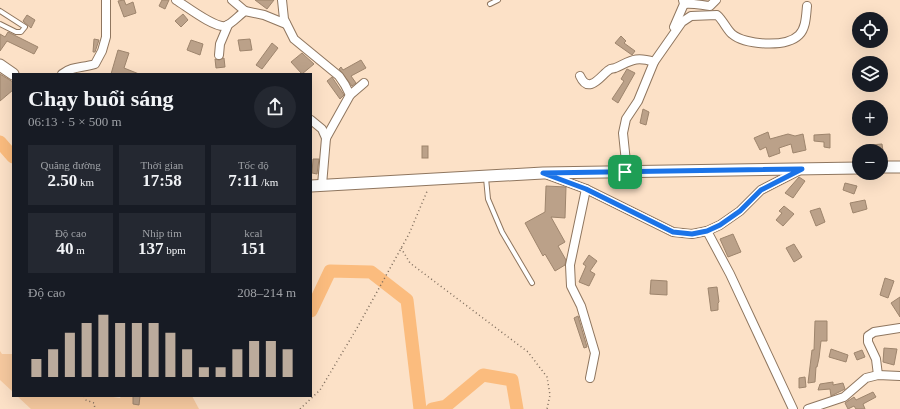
<!DOCTYPE html>
<html lang="vi">
<head>
<meta charset="utf-8">
<style>
  body { margin:0; font-family:"Times New Roman",serif; background:#242831; color:#f1f3f6; height:100vh; display:flex; flex-direction:column; font-size:15px; white-space:nowrap }
  * { box-sizing:border-box; margin:0 }
  p { font-size:13px; color:#9ea1a6 }
  .icon { flex:none; width:22px; height:22px; fill:none; stroke:currentColor; stroke-width:2; stroke-linecap:round; stroke-linejoin:round }
  .map { position:relative; flex:1; overflow:hidden }
  .panel { position:absolute; left:12px; top:73px; width:300px; height:324px; display:flex; flex-direction:column; background:#171b24; border-radius:0px; box-shadow:0 4px 16px #0002 }
  .panel>* { flex:none }
  .fabs { position:absolute; left:852px; top:12px; display:grid; gap:8px }
  .fabs a { display:grid; place-items:center; width:36px; height:36px; border-radius:50%; background:#171b24; box-shadow:0 4px 16px #0002; font-size:20px }
  .pin { position:absolute; display:grid; place-items:center; width:34px; height:34px; color:#fff; margin:-17px; border-radius:8px; box-shadow:0 2px 6px #0006 }
  .round { display:grid; place-items:center; flex:none; width:42px; height:42px; border-radius:21px; background:#242831 }
  .headline { display:flex; align-items:center; justify-content:space-between; height:68px; padding:0 16px }
  h1 { font-size:22px; font-weight:700; line-height:30px }
  .figures { display:grid; grid-template-columns:repeat(3,1fr); gap:6px; height:68px; padding:4px 16px }
  .figures div { display:grid; align-content:center; border-radius:0px; background:#242831; text-align:center }
  .figures b { font-size:17px; font-weight:700 }
  .figures small { font-size:11px; font-weight:400 }
  .figures p { font-size:11px }
  .chart { height:112px; padding:8px 16px }
  .chart p { display:flex; justify-content:space-between }
  .chart svg { width:100%; height:72px; margin-top:4px; stroke:#bbab9c; stroke-width:6 }
  .map>svg:first-child { display:block }
  .green { fill:#f6c99f }
  .lines { fill:none; stroke-linecap:round; stroke-linejoin:round }
  .river { stroke:#fbbc7e; stroke-width:13 }
  .building { fill:#bba189; stroke:#9e856d }
  .lane-casing { stroke:#8f765f; stroke-width:6 }
  .street-casing { stroke:#8f765f; stroke-width:10 }
  .secondary-casing { stroke:#8f765f; stroke-width:13 }
  .path { stroke:#7f6e5e; stroke-width:1.5; stroke-dasharray:1 3; stroke-linecap:butt }
  .lane { stroke:#fff; stroke-width:4 }
  .street { stroke:#fff; stroke-width:8 }
  .secondary { stroke:#fff; stroke-width:11 }
  .route-casing { stroke:#fff; stroke-width:8 }
  .route { stroke:#1a73e8; stroke-width:5 }
</style>
</head>
<body>
<div class="map">
<svg width="900" height="409" viewBox="0 0 900 409">
  <rect width="100%" height="100%" fill="#fce1c7"/>
  <g class="green">
    <path d="M0,351L2,354H13V392L0,380Z"/>
    <path d="M17,396H106L120,398L121,396H192L199,409H31Z"/>
  </g>
  <g class="lines">
    <g class="river">
      <path d="M0,142L13,157"/>
      <path d="M311,311L330,271L371,272L407,300L420,409"/>
      <path d="M432,409L446,406L483,375L512,380L517,409"/>
    </g>
  </g>
  <g class="building">
    <path d="M124,0L126,5L133,2L136,13L124,17L118,1Z"/>
    <path d="M162,0H169L165,9L159,6Z"/>
    <path d="M255,0H274L267,9Z"/>
    <path d="M183,14L188,20L181,27L175,21Z"/>
    <path d="M27,15L35,20L31,28L23,21Z"/>
    <path d="M8,32L38,47L34,54L7,41L0,51V34L5,37Z"/>
    <path d="M621,36L626,41L624,43L635,51L632,55L615,43Z"/>
    <path d="M94,39L99,40L95,52H93Z"/>
    <path d="M250,39L252,50L240,51L238,40Z"/>
    <path d="M191,40L203,44L200,55L187,50Z"/>
    <path d="M272,43L278,48L262,69L256,65Z"/>
    <path d="M118,50L129,53L124,68L139,74H111Z"/>
    <path d="M302,53L314,64L302,74L291,62Z"/>
    <path d="M224,58L225,67L216,68L215,59L219,60Z"/>
    <path d="M361,60L366,68L351,76L356,83L352,86L339,69L341,67L343,70Z"/>
    <path d="M627,69L635,73L618,103L612,99L624,81L621,79Z"/>
    <path d="M0,74L13,82V90L0,101Z"/>
    <path d="M332,77L344,95L340,99L327,81Z"/>
    <path d="M643,109L649,112L646,125L640,123Z"/>
    <path d="M768,132L770,139L788,134L795,136L803,134L806,150L793,153L791,144L779,148L780,153L769,157L766,147L760,150L754,138Z"/>
    <path d="M830,134V148L824,147V142L814,141V135Z"/>
    <path d="M882,144L883,151H871L870,145Z"/>
    <rect x="422" y="146" width="6" height="12"/>
    <path d="M313,159H319L317,174L312,173Z"/>
    <path d="M799,177L805,181L793,198L785,193Z"/>
    <path d="M845,183L857,186L854,194L843,190Z"/>
    <path d="M546,186L566,187L565,218L551,217L565,242L558,246L566,260L565,265L555,271L545,254L543,256L525,223L545,212Z"/>
    <path d="M865,200L867,209L853,213L850,203Z"/>
    <path d="M784,206L794,214L783,226L776,220L782,213L779,211Z"/>
    <path d="M820,208L825,222L816,226L810,211Z"/>
    <path d="M733,234L741,252L728,257L720,239Z"/>
    <path d="M794,244L802,257L794,262L786,248Z"/>
    <path d="M589,255L597,261L590,271L595,274L589,286L579,282L586,266L583,264Z"/>
    <path d="M885,278L894,281L888,298L880,295Z"/>
    <path d="M651,280L667,281V295L650,294Z"/>
    <path d="M717,287L719,302L718,303V310L711,311L708,288Z"/>
    <path d="M900,297V317L891,303Z"/>
    <path d="M578,316L587,347L584,348L574,318Z"/>
    <path d="M815,321H827V341H821L819,358L817,367H816L815,382L808,383L812,350H814Z"/>
    <path d="M884,348L897,349L894,365L883,362Z"/>
    <path d="M831,349L848,355L846,362L829,357Z"/>
    <path d="M862,350L865,357L857,360L854,353Z"/>
    <path d="M805,377L806,387L799,388V378Z"/>
    <path d="M833,382V385L843,383L845,389L831,396L830,389L818,390L820,384Z"/>
    <path d="M873,392L876,397L863,404L865,409H856L854,406L848,409L845,403L854,397L856,400Z"/>
    <path d="M133,396H140L139,405L133,404Z"/>
  </g>
  <g class="lines">
    <defs>
      <g id="lane">
        <path d="M490,4L498,0"/>
        <path d="M0,11L25,27L21,32H16L0,24"/>
        <path d="M486,178L488,199L502,232L532,283"/>
      </g>
      <g id="street">
        <path d="M176,0C186,6 214,28 225,26C232,24 239,15 245,11L264,15L286,24"/>
        <path d="M232,0L245,11"/>
        <path d="M282,0L284,19L294,39L339,76L345,85L350,95"/>
        <path d="M684,4C694,3 700,5 710,6L716,0"/>
        <path d="M674,27L684,4L683,0"/>
        <path d="M219,55L220,44L228,25"/>
        <path d="M62,74C72,66 83,68 95,64L102,51L106,37V0"/>
        <path d="M580,76C589,96 602,74 609,70C611,68 613,69 615,68C631,61 635,56 654,62"/>
        <path d="M311,120L322,129L326,138"/>
        <path d="M625,172L626,162L623,133L626,119L638,101L654,62L682,22L691,16L717,15C723,20 727,30 732,34C745,45 786,48 799,35C806,28 806,16 807,6"/>
        <path d="M548,175L586,189L673,232L692,234L707,231L720,225L740,211L761,190L800,170"/>
        <path d="M322,185L326,138L350,95L364,83"/>
        <path d="M586,189L570,265L571,286L581,306L595,353L590,378"/>
        <path d="M707,231L730,274L793,409"/>
        <path d="M878,375L876,359L868,342V336L874,332L900,328"/>
        <path d="M808,409L844,397L866,378L878,375L900,376"/>
      </g>
      <g id="secondary">
        <path d="M0,65L13,74"/>
        <path d="M881,167H900"/>
        <path d="M311,186L543,173L859,168"/>
      </g>
    </defs>
    <use href="#lane" class="lane-casing"/>
    <use href="#street" class="street-casing"/>
    <use href="#secondary" class="secondary-casing"/>
    <g class="path">
      <path d="M401,248L410,263L528,352L547,377L550,395L547,409"/>
      <path d="M84,396L86,400L94,403L95,409"/>
      <path d="M300,409L320,390L357,328L409,234L428,189"/>
    </g>
    <use href="#lane" class="lane"/>
    <use href="#street" class="street"/>
    <use href="#secondary" class="secondary"/>
  </g>
  <g class="lines">
    <defs>
      <path id="route" d="M802,169L761,190L740,211L720,225L707,231L692,234L673,232L586,189L543,173Z"/>
    </defs>
    <use href="#route" class="route-casing"/>
    <use href="#route" class="route"/>
  </g>
</svg>
<div class="fabs">
<a><svg class="icon" aria-label="locate" viewBox="0 0 24 24"><circle cx="12" cy="12" r="6"/><path d="M12 2v4M12 18v4M2 12h4M18 12h4"/></svg></a>
<a><svg class="icon" aria-label="layers" viewBox="0 0 24 24"><path d="M12 4l9 5-9 5-9-5zM3 14l9 5 9-5"/></svg></a>
<a>+</a>
<a>−</a>
</div>
<div class="pin" style="left:625px;top:172px;background:#1e9e55"><svg class="icon" aria-label="arrive" viewBox="0 0 24 24"><path d="M6 21V4h12l-3 4 3 4H6"/></svg></div>
<section class="panel">
<div class="headline"><div><h1>Chạy buổi sáng</h1><p>06:13 · 5 × 500 m</p></div><a class="round"><svg class="icon" aria-label="share" viewBox="0 0 24 24"><path d="M12 15V3M7 8l5-5 5 5M5 13v7h14v-7"/></svg></a></div>
<div class="figures">
<div><p>Quãng đường</p><b>2.50<small> km</small></b></div>
<div><p>Thời gian</p><b>17:58</b></div>
<div><p>Tốc độ</p><b>7:11<small> /km</small></b></div>
</div>
<div class="figures">
<div><p>Độ cao</p><b>40<small> m</small></b></div>
<div><p>Nhịp tim</p><b>137<small> bpm</small></b></div>
<div><p>kcal</p><b>151</b></div>
</div>
<div class="chart"><p><span>Độ cao</span>208–214 m</p>
<svg viewBox="0 0 160 44" preserveAspectRatio="none"><path d="M5 44V33M15 44V27M25 44V17M35 44V11M45 44V6M55 44V11M65 44V11M75 44V11M85 44V17M95 44V27M105 44V38M115 44V38M125 44V27M135 44V22M145 44V22M155 44V27"/></svg>
</div>
</section>
</div>
</body>
</html>
